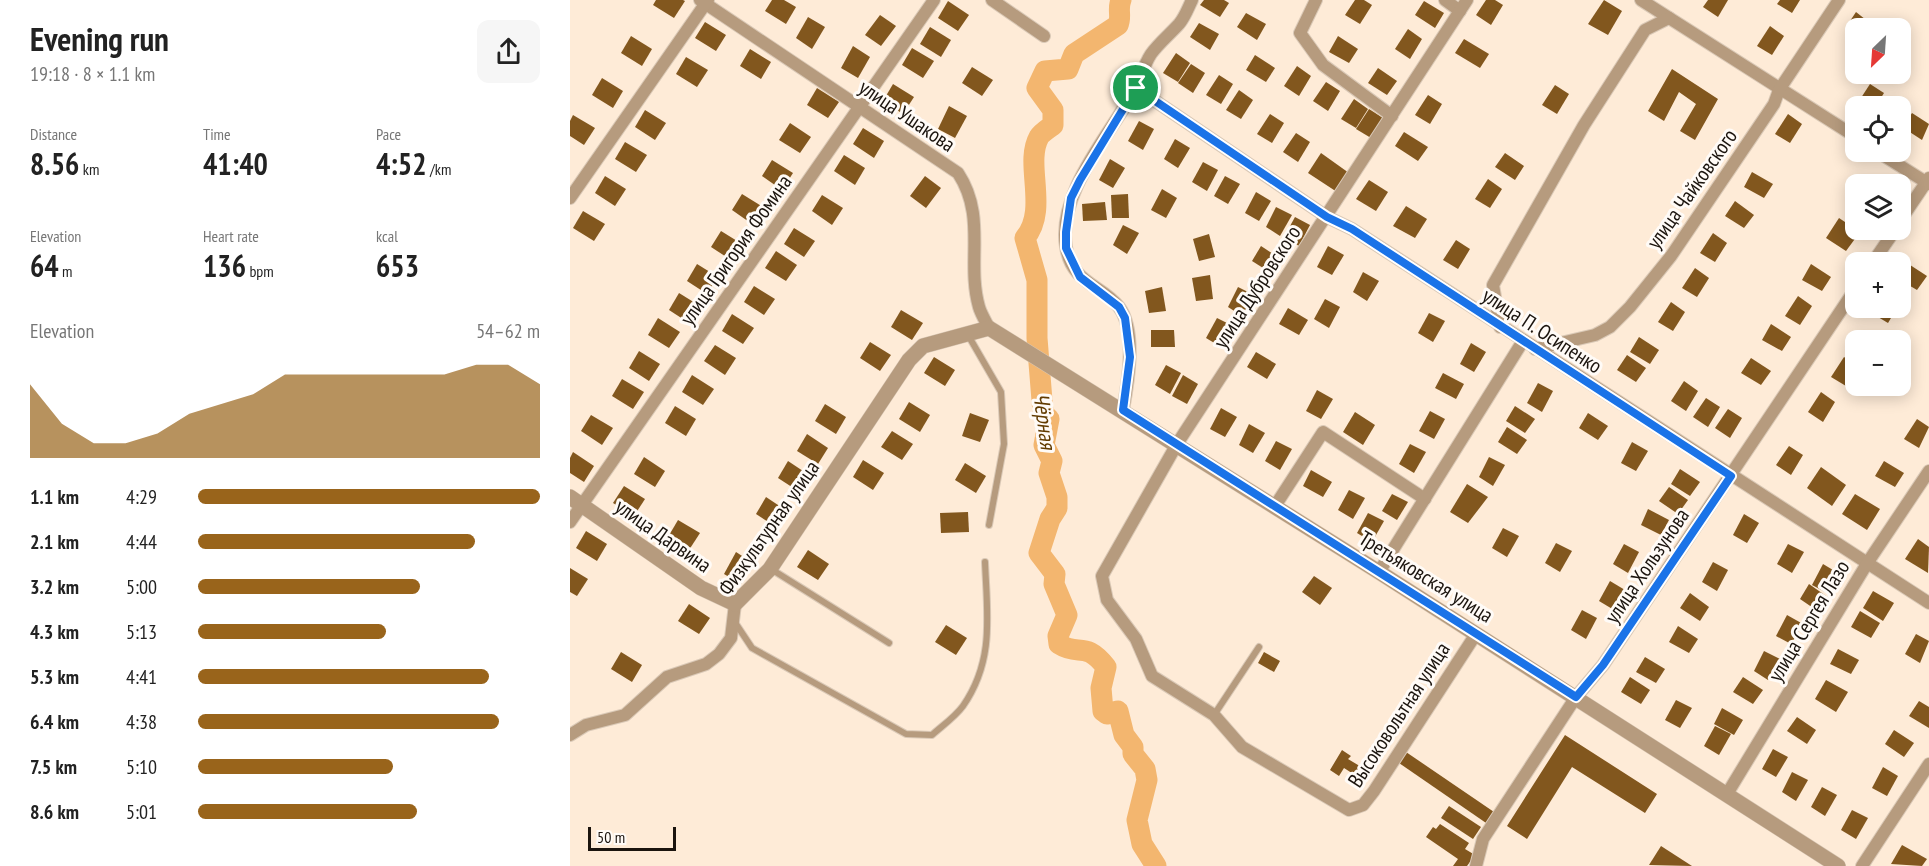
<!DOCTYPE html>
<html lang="en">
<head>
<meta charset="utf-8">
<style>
  body { margin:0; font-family:"PT Sans Narrow",sans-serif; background:#f6f6f6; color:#222; height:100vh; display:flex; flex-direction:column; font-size:22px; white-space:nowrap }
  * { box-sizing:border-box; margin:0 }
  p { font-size:20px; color:#767676 }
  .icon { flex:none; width:33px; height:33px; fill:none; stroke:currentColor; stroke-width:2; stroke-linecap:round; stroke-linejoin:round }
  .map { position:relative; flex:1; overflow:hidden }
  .panel { display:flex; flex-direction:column; background:#fff; width:570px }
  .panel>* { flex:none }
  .needle { width:39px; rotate:205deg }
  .buttons { position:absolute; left:1275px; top:18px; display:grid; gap:12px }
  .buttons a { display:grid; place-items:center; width:66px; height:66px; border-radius:12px; background:#fff; box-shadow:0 3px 15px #0003; font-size:30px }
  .scale { position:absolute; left:18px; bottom:15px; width:88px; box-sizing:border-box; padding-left:6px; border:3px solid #1b140e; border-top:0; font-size:16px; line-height:21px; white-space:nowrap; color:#1b140e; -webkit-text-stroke:4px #fffbf7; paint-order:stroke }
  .pin { position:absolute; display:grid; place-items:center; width:51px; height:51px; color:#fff; margin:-26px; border:3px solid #fff; border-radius:50%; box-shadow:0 2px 6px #0007 }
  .round { display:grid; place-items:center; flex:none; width:63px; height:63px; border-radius:12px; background:#f6f6f6 }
  .summary { display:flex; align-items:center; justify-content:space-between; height:102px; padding:0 30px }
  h1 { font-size:33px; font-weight:700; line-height:45px }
  .metrics { display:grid; grid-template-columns:repeat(3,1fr); gap:9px; height:102px; padding:6px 30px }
  .metrics div { display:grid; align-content:center }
  .metrics b { font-size:30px; font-weight:700 }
  .metrics small { font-size:16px; font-weight:400 }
  .metrics p { font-size:16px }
  .chart { height:168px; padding:12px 30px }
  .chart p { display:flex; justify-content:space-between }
  .chart svg { width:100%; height:108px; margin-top:6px; fill:#99641b; opacity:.7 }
  ul { padding:0 30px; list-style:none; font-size:20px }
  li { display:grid; grid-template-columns:96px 72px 1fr; align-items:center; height:45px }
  li i { height:15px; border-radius:8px; background:#99641b }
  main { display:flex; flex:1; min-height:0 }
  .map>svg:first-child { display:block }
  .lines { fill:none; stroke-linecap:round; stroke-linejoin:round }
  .river { stroke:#f3b66f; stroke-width:21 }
  .building { fill:#82571e }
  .service-casing { stroke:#dac9b7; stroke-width:8 }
  .minor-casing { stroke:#dac9b7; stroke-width:14 }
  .tertiary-casing { stroke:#dac9b7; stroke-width:16 }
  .service { stroke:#b69b7e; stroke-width:6 }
  .minor { stroke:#b69b7e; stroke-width:12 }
  .tertiary { stroke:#b69b7e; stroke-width:15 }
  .route-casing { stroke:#fff; stroke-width:12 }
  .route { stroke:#1a73e8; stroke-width:8 }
  .labels { text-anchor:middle; stroke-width:6; stroke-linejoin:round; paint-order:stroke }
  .street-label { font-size:21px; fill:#1b140e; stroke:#fffbf7 }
  .water-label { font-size:22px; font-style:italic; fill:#623b00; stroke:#fffbf7 }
</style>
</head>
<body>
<main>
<section class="panel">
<div class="summary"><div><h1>Evening run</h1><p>19:18 · 8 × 1.1 km</p></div><a class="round"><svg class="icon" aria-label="share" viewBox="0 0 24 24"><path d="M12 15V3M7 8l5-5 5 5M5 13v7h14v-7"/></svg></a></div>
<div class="metrics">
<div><p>Distance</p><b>8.56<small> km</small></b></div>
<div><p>Time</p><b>41:40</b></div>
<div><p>Pace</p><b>4:52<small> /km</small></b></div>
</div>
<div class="metrics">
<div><p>Elevation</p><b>64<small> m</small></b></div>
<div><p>Heart rate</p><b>136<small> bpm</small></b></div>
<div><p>kcal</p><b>653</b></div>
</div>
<div class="chart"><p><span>Elevation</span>54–62 m</p>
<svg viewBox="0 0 160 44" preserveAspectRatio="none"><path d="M0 44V14L10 30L20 38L30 38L40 34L50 26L60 22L70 18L80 10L90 10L100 10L110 10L120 10L130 10L140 6L150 6L160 14V44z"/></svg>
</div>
<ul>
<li><b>1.1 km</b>4:29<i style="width:100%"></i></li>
<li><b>2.1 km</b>4:44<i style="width:81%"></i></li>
<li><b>3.2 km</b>5:00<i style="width:65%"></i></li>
<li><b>4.3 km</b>5:13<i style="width:55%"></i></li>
<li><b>5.3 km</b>4:41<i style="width:85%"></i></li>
<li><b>6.4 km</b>4:38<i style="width:88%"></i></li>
<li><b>7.5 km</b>5:10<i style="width:57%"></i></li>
<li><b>8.6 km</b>5:01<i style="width:64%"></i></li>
</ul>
</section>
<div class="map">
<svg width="1359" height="866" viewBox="0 0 1359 866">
  <rect width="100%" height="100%" fill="#feebd7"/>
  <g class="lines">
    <path class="river" d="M551,0C547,9 552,17 548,25L504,54L498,69L475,71L467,88L483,110V125C479,128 471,133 469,137C454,164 479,209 455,238L467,280V338L473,413L479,419L474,445L482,461L479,473L487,497V508L480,519L469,553L485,574L484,584L497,615L488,636L489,644C509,657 515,640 536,667L531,688L533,711L537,714L548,711L554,735L563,747V754L575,769L577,780L567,820L572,844L586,866"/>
  </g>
  <g class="building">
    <path d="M86,0H113L115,1L104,18L83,5Z"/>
    <path d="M202,0H214L226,7L216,24L195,11Z"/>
    <path d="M634,0H654L659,3L650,17L630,5Z"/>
    <path d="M785,0H794L802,5L790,24L775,15Z"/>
    <path d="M916,0H925L933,5L921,25L906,15Z"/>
    <path d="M1034,0L1052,11L1038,35L1018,24Z"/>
    <path d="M1138,0H1158L1148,17L1133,7Z"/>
    <path d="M1210,0H1230L1222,13L1207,4Z"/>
    <path d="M378,1L399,15L388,31L368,18Z"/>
    <path d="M854,1L874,13L865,28L845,15Z"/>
    <path d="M1286,12L1305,27L1303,28H1286V34L1276,27Z"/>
    <path d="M676,13L696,24L687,40L667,27Z"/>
    <path d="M310,15L326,26L311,46L295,35Z"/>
    <path d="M238,17L255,27L242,49L226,38Z"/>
    <path d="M135,22L156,35L146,51L125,38Z"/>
    <path d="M629,23L649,34L640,50L620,37Z"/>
    <path d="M1200,26L1214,36L1202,55L1187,46Z"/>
    <path d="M360,27L381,40L371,57L350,44Z"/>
    <path d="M838,29L852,39L840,59L825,49Z"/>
    <path d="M61,36L82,49L72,66L51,53Z"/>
    <path d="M768,36L788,49L779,63L759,52Z"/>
    <path d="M894,39L919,54L910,68L885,53Z"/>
    <path d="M283,46L300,57L288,78L271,68Z"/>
    <path d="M342,48L364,61L353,78L332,65Z"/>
    <path d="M180,49L201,62L191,79L170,66Z"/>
    <path d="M606,53L620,63L608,82L593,73Z"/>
    <path d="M685,55L705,68L696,82L676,70Z"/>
    <path d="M116,57L138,70L127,87L106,74Z"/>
    <path d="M621,64L635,73L623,93L608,83Z"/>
    <path d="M727,66L741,76L729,96L714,86Z"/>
    <path d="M402,67L423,80L412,96L392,83Z"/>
    <path d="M808,68L827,81L817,95L798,83Z"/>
    <path d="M1102,69L1148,99L1125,140L1110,131L1126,104L1109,92L1094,121L1078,111Z"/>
    <path d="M649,75L663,84L651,104L636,95Z"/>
    <path d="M32,78L53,91L43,108L22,95Z"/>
    <path d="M756,82L770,91L758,111L743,101Z"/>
    <path d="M323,84L344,97L333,114L313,101Z"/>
    <path d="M1300,84L1314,93L1306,106H1292L1287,104Z"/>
    <path d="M985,85L999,94L987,114L972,105Z"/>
    <path d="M247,88L269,102L258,118L237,105Z"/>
    <path d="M669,90L683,100L671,119L656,110Z"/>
    <path d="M858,95L872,104L860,124L845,115Z"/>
    <path d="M784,99L798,109L786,128L771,119Z"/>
    <path d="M379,106L397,116L385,138L368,129Z"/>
    <path d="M799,109L813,118L801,138L786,129Z"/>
    <path d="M75,110L96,123L85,140L65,127Z"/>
    <path d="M1342,113L1359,124L1352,140L1332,127Z"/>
    <path d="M700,114L714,123L702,143L687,134Z"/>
    <path d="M1218,114L1232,124L1220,143L1205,134Z"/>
    <path d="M3,115L25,128L14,145L0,136V121Z"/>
    <path d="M569,121L584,129L573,150L558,141Z"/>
    <path d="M220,123L241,137L230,153L209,140Z"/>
    <path d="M293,128L314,141L304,158L283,144Z"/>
    <path d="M834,132L858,147L848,161L825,146Z"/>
    <path d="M726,133L740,142L728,162L713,152Z"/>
    <path d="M605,139L620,148L608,168L594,159Z"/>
    <path d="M55,142L77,155L66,172L45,159Z"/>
    <path d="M751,153L779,173L767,192L738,173Z"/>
    <path d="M935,153L954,166L945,180L925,167Z"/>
    <path d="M274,155L295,168L285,185L264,171Z"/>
    <path d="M540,159L555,168L543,188L529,180Z"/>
    <path d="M202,160L223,173L212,190L192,176Z"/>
    <path d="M633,162L648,170L637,191L622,182Z"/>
    <path d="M1182,172L1203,184L1194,198L1174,187Z"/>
    <path d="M1313,175L1328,184H1307Z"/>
    <path d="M35,176L56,189L45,206L25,193Z"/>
    <path d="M355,176L371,188L356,208L340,196Z"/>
    <path d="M655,176L670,184L658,204L644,196Z"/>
    <path d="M918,179L932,189L920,208L905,199Z"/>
    <path d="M799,180L818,192L806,211L786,199Z"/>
    <path d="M592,189L607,198L596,218L581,210Z"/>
    <path d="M686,192L701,201L689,221L675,213Z"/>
    <path d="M172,194L193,207L182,224L162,210Z"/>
    <path d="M558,194L559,218H542L541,195Z"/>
    <path d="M252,195L273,208L262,225L242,211Z"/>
    <path d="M1165,201L1184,215L1174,228L1155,216Z"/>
    <path d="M535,202L537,220L513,221L512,204Z"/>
    <path d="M836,206L857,219L845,238L823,226Z"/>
    <path d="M706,207L722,215L710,236L696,227Z"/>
    <path d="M13,211L35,224L24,241L3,228Z"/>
    <path d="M725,217L740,225L729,246L714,237Z"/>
    <path d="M1269,218L1290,232L1276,251L1256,238Z"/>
    <path d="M553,225L569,233L557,254L543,245Z"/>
    <path d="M224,228L245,241L234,257L214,244Z"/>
    <path d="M151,231L172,244L161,260L141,247Z"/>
    <path d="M1143,233L1157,243L1145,262L1130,253Z"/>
    <path d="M639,234L645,257L629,261L623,239Z"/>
    <path d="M886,240L900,249L888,269L873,260Z"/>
    <path d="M691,246L711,259L701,273L682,261Z"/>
    <path d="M758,246L774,255L762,275L747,267Z"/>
    <path d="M206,251L227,265L216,281L195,268Z"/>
    <path d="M1337,263L1357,276L1347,290L1330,280V274Z"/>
    <path d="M127,264L148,277L137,294L117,281Z"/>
    <path d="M1241,264L1261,277L1252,291L1232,280Z"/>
    <path d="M1125,268L1139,278L1127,297L1112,288Z"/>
    <path d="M793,272L809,281L797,301L783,292Z"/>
    <path d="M640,275L643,299L626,301L622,278Z"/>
    <path d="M184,286L205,299L194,315L174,302Z"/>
    <path d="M592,287L596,311L579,313L575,291Z"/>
    <path d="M668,287L684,295L672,316L658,307Z"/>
    <path d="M109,293L130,306L119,323L99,310Z"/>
    <path d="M1228,296L1242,306L1230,325L1215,316Z"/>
    <path d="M755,299L770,307L759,328L744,319Z"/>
    <path d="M1101,302L1115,312L1103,331L1088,322Z"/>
    <path d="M718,308L738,320L729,335L709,324Z"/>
    <path d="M1307,308H1327L1318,323L1303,314Z"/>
    <path d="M331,310L353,323L342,340L321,327Z"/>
    <path d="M859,313L875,321L863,342L848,333Z"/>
    <path d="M162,314L184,328L173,344L152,331Z"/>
    <path d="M88,318L110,332L99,348L78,335Z"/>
    <path d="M647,318L663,326L651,347L636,338Z"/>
    <path d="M1201,324L1221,337L1212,351L1192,340Z"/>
    <path d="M581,330H604L605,347H581Z"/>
    <path d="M1290,331L1304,340H1286V356L1277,351Z"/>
    <path d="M1069,337L1089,350L1080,364L1060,352Z"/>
    <path d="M300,342L321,355L310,371L290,358Z"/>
    <path d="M901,343L916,352L904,372L890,364Z"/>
    <path d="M145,345L166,358L155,375L134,361Z"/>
    <path d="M69,351L90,364L79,381L59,368Z"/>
    <path d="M686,352L706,364L697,379L677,367Z"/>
    <path d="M1057,355L1076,368L1066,382L1047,370Z"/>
    <path d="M364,357L385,370L375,386L354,373Z"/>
    <path d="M1274,357L1286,365V371L1276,386L1261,377Z"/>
    <path d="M1181,358L1201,371L1191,385L1171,373Z"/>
    <path d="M596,365L611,373L600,394L585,385Z"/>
    <path d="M873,373L894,384L886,399L865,388Z"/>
    <path d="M122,375L144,389L133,405L112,392Z"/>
    <path d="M613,375L628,384L617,404L602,396Z"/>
    <path d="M52,379L74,392L63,409L42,396Z"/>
    <path d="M1114,381L1128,391L1116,411L1101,401Z"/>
    <path d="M968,383L983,391L972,412L957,403Z"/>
    <path d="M747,390L763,399L751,419L736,411Z"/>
    <path d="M1251,392L1265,402L1253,422L1238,412Z"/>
    <path d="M1136,398L1150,407L1138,427L1123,417Z"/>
    <path d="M339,402L360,415L350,432L329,419Z"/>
    <path d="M255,404L276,417L266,434L245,421Z"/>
    <path d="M105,406L126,419L116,436L95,423Z"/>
    <path d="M945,406L965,419L955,433L936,421Z"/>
    <path d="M651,408L667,417L655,437L640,429Z"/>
    <path d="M1158,409L1172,418L1160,438L1145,428Z"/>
    <path d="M860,411L875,419L864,439L849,431Z"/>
    <path d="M785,412L805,425L793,445L773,432Z"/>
    <path d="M400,413L419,420L410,442L392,436Z"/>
    <path d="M1018,413L1038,426L1028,440L1009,428Z"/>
    <path d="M21,415L43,428L32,445L11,431Z"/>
    <path d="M1347,419L1359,427L1349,448L1334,439Z"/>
    <path d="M679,424L695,433L683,453L669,445Z"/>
    <path d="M937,427L957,440L947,454L928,442Z"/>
    <path d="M322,431L343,444L332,460L311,447Z"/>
    <path d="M237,434L258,448L248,464L227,451Z"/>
    <path d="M706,441L722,449L710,470L695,461Z"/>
    <path d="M1062,442L1078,451L1066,471L1051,463Z"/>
    <path d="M840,444L856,452L844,473L829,464Z"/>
    <path d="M1219,446L1233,455L1221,475L1206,465Z"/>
    <path d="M3,452L24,466L14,482L0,473V458Z"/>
    <path d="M74,457L95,471L85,487L64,474Z"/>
    <path d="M919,457L935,465L923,486L909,477Z"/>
    <path d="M293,460L314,473L303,490L283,477Z"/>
    <path d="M218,461L239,475L228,491L208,478Z"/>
    <path d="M1314,461L1334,473L1325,487L1305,476Z"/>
    <path d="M395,463L416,476L406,493L385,480Z"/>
    <path d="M1251,467L1276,485L1262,506L1237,488Z"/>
    <path d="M1110,469L1130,482L1120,496L1101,484Z"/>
    <path d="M741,470L762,482L753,497L733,486Z"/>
    <path d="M897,484L918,497L898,523L880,512Z"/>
    <path d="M54,486L75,499L64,516L43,503Z"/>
    <path d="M1099,487L1118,500L1108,514L1089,501Z"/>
    <path d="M779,490L795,498L783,519L768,510Z"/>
    <path d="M822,494L838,502L827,520L812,511Z"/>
    <path d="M1285,494L1310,509L1297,530L1272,514Z"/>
    <path d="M196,497L217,511L206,527L186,514Z"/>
    <path d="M1078,509L1099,520L1091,535L1071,525Z"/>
    <path d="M398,512L399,532L371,533L370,513Z"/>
    <path d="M798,513L814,521L802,542L787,533Z"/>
    <path d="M1174,514L1189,523L1177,543L1163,535Z"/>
    <path d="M108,520L130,533L119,550L98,537Z"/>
    <path d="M933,528L949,536L937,557L922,548Z"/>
    <path d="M16,531L37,544L27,561L6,548Z"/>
    <path d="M1348,539L1359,547L1358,573L1335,559Z"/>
    <path d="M986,543L1002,551L990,572L975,563Z"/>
    <path d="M1054,544L1069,552L1058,573L1043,564Z"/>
    <path d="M1218,544L1234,552L1222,573L1207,564Z"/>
    <path d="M238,550L259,564L248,580L227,567Z"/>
    <path d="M166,552L183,563L171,584L154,574Z"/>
    <path d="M1143,562L1158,570L1147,591L1132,582Z"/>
    <path d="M1253,564L1268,573L1257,593L1242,585Z"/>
    <path d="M0,568L18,579L7,596L0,592Z"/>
    <path d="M744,576L762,588L750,605L732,592Z"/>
    <path d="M1040,581L1055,590L1044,610L1029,601Z"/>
    <path d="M1239,584L1259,598L1249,612L1230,599Z"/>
    <path d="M1303,591L1324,603L1313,621L1293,608Z"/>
    <path d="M1120,593L1139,607L1130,621L1110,608Z"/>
    <path d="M119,604L140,618L129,634L108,621Z"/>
    <path d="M1012,610L1027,618L1016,639L1001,630Z"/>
    <path d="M1290,611L1310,623L1301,638L1281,627Z"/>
    <path d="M1217,615L1233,624L1221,644L1206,636Z"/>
    <path d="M376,625L397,638L386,655L365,642Z"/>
    <path d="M1108,626L1128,639L1119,653L1099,642Z"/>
    <path d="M1346,634L1359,641L1350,663L1335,654Z"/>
    <path d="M1268,649L1289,660L1281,674L1260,664Z"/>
    <path d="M1194,651L1210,659L1198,680L1184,671Z"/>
    <path d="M51,652L72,665L62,682L41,669Z"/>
    <path d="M694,652L710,661L704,672L688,663Z"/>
    <path d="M1075,657L1095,669L1086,683L1066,672Z"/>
    <path d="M1060,677L1080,690L1071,704L1051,692Z"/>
    <path d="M1173,677L1193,690L1183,704L1163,692Z"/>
    <path d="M1256,680L1278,692L1266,712L1245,699Z"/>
    <path d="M1106,700L1122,708L1110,728L1095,720Z"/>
    <path d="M1349,701L1359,707V728L1339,716Z"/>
    <path d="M1152,708L1173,720L1164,735L1144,724Z"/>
    <path d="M1227,717L1246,730L1237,744L1217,731Z"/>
    <path d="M1145,726L1161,734L1149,755L1134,746Z"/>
    <path d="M1324,730L1344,743L1334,757L1315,744Z"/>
    <path d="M995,735L1087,794L1075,813L1002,767L957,839L937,826Z"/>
    <path d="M1203,749L1218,757L1206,777L1192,769Z"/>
    <path d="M772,750L781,756L778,759L793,768L788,777L774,768L769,776L760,770Z"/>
    <path d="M836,752L927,814L919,825L829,763Z"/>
    <path d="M1313,767L1328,776L1317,796L1302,788Z"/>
    <path d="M1222,772L1238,780L1226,801L1212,792Z"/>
    <path d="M1252,787L1267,795L1255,816L1241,807Z"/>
    <path d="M879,806L911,827L903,839L871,818Z"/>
    <path d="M1282,810L1298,818L1286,839L1271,830Z"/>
    <path d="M870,824L899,843L895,849L905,855L897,866H883L888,859L856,837L863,827L866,829Z"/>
    <path d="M1332,845L1357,859L1352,866L1321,864Z"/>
    <path d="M1091,846L1122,866L1079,865Z"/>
  </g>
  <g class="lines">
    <defs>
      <g id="service">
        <path d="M398,335L431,392L434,444L419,525"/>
        <path d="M201,569L319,643"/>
        <path d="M164,621L182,648L336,734L362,735C372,726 385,717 393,706C425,660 417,614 415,562"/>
        <path d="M644,715L689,647"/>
      </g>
      <g id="minor">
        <path d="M130,0L388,173C417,217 396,261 409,307C411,314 416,322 419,328"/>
        <path d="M422,0L474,36"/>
        <path d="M746,0L730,33L753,65L822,116"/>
        <path d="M875,0L890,11"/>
        <path d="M897,0L607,444L532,576L537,600L566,639L582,676L644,715L672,747L779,810L793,805L804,791L906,634"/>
        <path d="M1071,0L1286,137"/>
        <path d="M566,88L757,217L782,229L1359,603"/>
        <path d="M1308,152L1359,184"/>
        <path d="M0,198L138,0"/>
        <path d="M1330,221L1359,178"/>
        <path d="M1303,262L1325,230"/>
        <path d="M930,327L923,285L1014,125L1075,30L1099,18"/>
        <path d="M965,349L1025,335L1040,327L1060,307L1101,256L1204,104L1209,90L1269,0"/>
        <path d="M553,410C558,383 567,331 549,307C531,284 502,284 496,247C487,193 539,136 564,91C572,78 572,68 581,54C589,43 600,34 609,24C615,17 618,8 622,0"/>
        <path d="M705,506L753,432L855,499"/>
        <path d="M0,522L364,0"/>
        <path d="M809,572L953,341"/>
        <path d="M0,735L16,725L55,715L97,677L136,664L149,654L161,638L165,604"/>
        <path d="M1157,794L1298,562L1359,471"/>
        <path d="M906,866L913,839L1006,697L1033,665L1286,288"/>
        <path d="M1292,866L1359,764"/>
      </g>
      <path id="tertiary" d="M0,497L131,588L165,604L200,569L339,360L353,346L419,328L809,572L1268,866"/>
    </defs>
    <use href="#service" class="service-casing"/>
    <use href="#minor" class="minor-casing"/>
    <use href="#tertiary" class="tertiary-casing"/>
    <use href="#service" class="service"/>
    <use href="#minor" class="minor"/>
    <use href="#tertiary" class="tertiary"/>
  </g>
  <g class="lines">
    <defs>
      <path id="route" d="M566,88L757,217L782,229L1161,476L1033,665L1006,697L553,410L560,357L555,318L549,307L510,277L496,248V232L501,198L510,180Z"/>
    </defs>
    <use href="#route" class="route-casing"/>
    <use href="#route" class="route"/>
  </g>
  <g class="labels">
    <g class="street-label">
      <text transform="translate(337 116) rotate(34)" y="7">улица Ушакова</text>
      <text transform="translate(1122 189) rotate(-55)" y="7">улица Чайковского</text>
      <text transform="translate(166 250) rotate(-55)" y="7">улица Григория Фомина</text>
      <text transform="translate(687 287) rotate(-57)" y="7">улица Дубровского</text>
      <text transform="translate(972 331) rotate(33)" y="7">улица П. Осипенко</text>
      <text transform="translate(199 528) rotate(-55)" y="7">Физкультурная улица</text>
      <text transform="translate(93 536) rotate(35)" y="7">улица Дарвина</text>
      <text transform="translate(1077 566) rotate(-56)" y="7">улица Хользунова</text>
      <text transform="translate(856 577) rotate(32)" y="7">Третьяковская улица</text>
      <text transform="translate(1239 621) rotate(-59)" y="7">улица Сергея Лазо</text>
      <text transform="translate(829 715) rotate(-57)" y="7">Высоковольтная улица</text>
    </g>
    <g class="water-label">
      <text transform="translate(475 421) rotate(82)" y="8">Чёрная</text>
    </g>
  </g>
</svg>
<div class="buttons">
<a><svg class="needle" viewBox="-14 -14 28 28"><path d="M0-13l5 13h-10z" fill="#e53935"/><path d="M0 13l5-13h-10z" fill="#767676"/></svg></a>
<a><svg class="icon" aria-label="locate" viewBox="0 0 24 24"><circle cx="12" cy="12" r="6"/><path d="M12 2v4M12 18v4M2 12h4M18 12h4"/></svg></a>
<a><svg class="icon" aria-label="layers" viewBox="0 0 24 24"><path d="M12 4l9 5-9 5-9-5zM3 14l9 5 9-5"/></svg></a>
<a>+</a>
<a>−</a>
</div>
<div class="scale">50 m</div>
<div class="pin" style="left:566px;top:88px;background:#1e9e55"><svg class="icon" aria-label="arrive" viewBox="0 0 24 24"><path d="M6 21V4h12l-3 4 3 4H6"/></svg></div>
</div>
</main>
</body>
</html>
